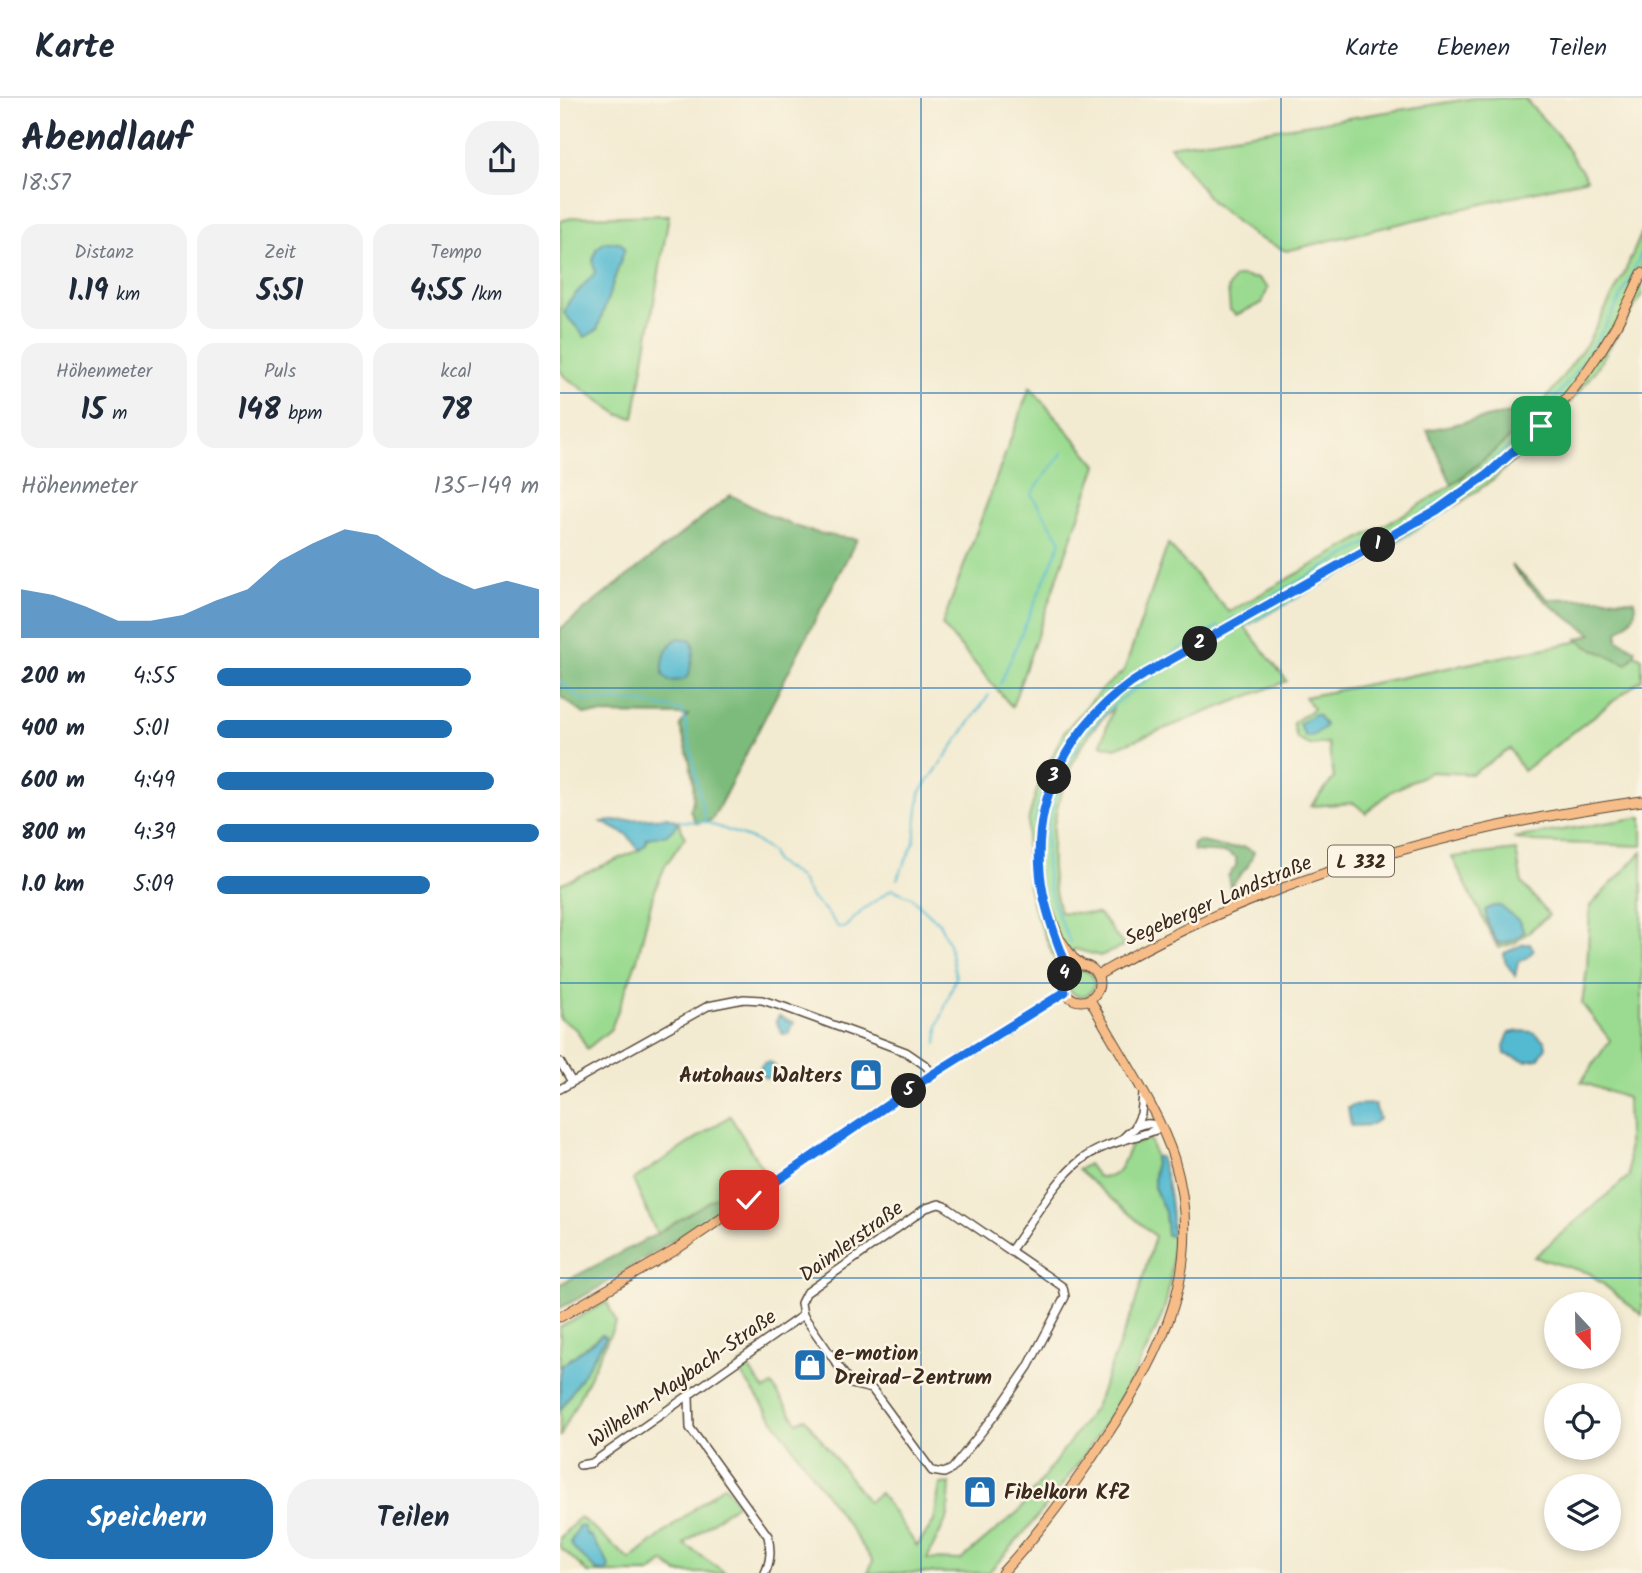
<!DOCTYPE html>
<html lang="de">
<head>
<meta charset="utf-8">
<style>
  body { margin:0; font-family:Kalam,sans-serif; background:#f2f2f3; color:#1f2937; height:100vh; display:flex; flex-direction:column; font-size:26px; white-space:nowrap }
  * { box-sizing:border-box; margin:0 }
  p { font-size:23px; color:#747a83 }
  .icon { flex:none; width:38px; height:38px; fill:none; stroke:currentColor; stroke-width:2; stroke-linecap:round; stroke-linejoin:round }
  .map { position:relative; flex:1; overflow:hidden }
  .sheet { display:flex; flex-direction:column; background:#fff; width:560px }
  .sheet>* { flex:none }
  .needle { width:46px; rotate:158deg }
  .tools { position:absolute; left:984px; top:1194px; display:grid; gap:14px }
  .tools a { display:grid; place-items:center; width:77px; height:77px; border-radius:50%; background:#fff; box-shadow:0 4px 10px #0003; font-size:35px }
  .pin { position:absolute; display:grid; place-items:center; width:60px; height:60px; color:#fff; margin:-30px; border-radius:14px; box-shadow:0 4px 10px #0006 }
  .km { position:absolute; width:35px; height:35px; margin:-18px; border-radius:50%; background:#222; color:#fff; font-size:19px; line-height:35px; text-align:center }
  .round { display:grid; place-items:center; flex:none; width:74px; height:74px; border-radius:28px; background:#f2f2f3 }
  .headline { display:flex; align-items:center; justify-content:space-between; height:119px; padding:0 21px }
  h1 { font-size:38px; font-weight:700; line-height:52px }
  .stats { display:grid; grid-template-columns:repeat(3,1fr); gap:10px; height:119px; padding:7px 21px }
  .stats div { display:grid; align-content:center; border-radius:18px; background:#f2f2f3; text-align:center }
  .stats b { font-size:30px; font-weight:700 }
  .stats small { font-size:19px; font-weight:400 }
  .stats p { font-size:19px }
  .chart { height:196px; padding:14px 21px }
  .chart p { display:flex; justify-content:space-between }
  .chart svg { width:100%; height:126px; margin-top:7px; fill:#1f6fb2; opacity:.7 }
  .cta { display:flex; gap:14px; margin-top:auto; padding:14px 21px }
  .cta a { flex:1; height:80px; border-radius:28px; background:#1f6fb2; color:#fff; font-size:28px; font-weight:700; line-height:80px; text-align:center }
  .cta a+a { background:#f2f2f3; color:#1f2937 }
  ul { padding:0 21px; list-style:none; font-size:23px }
  li { display:grid; grid-template-columns:112px 84px 1fr; align-items:center; height:52px }
  li i { height:18px; border-radius:9px; background:#1f6fb2 }
  header { display:flex; align-items:center; gap:42px; box-sizing:border-box; height:98px; padding:0 35px; background:#fff; border-bottom:2px solid #e0e1e3 }
  header strong { font-size:33px }
  nav { display:flex; gap:38px; margin-inline-start:auto; font-size:24px }
  main { display:flex; flex:1; min-height:0 }
  .map>svg:first-child { display:block }
  .green { fill:#9bdb91; stroke:#6b8258; stroke-width:2 }
  .forest { fill:#7cbb7b; stroke:#5c724c; stroke-width:2 }
  .water { fill:#53bad1; stroke:#477278; stroke-width:2 }
  .lines { fill:none; stroke-linecap:round; stroke-linejoin:round }
  .stream { stroke:#53bad1; stroke-width:2 }
  .minor-casing { stroke:#574739; stroke-width:10 }
  .major-casing { stroke:#574739; stroke-width:11 }
  .minor { stroke:#fff; stroke-width:7 }
  .major { stroke:#f7bd88; stroke-width:9 }
  .route-casing { stroke:#fff; stroke-width:14 }
  .route { stroke:#1a73e8; stroke-width:9 }
  .grid { fill:none; stroke:#1f6fb2; stroke-width:2; stroke-opacity:0.55 }
  .labels { text-anchor:middle; stroke-width:5; stroke-linejoin:round; paint-order:stroke }
  .shield { fill:#fcf5e5; stroke:#75675a; stroke-width:2 }
  .shield-label { font-size:19px; font-weight:bold; fill:#3b2a1e }
  .street-label { font-size:21px; fill:#3b2a1e; stroke:#fcf5e5 }
  .poi-label { font-size:21px; font-weight:bold; fill:#3b2a1e; stroke:#fcf5e5; text-anchor:start }
</style>
</head>
<body>
<header>
<strong>Karte</strong>
<nav><a>Karte</a><a>Ebenen</a><a>Teilen</a></nav>
</header>
<main>
<section class="sheet">
<div class="headline"><div><h1>Abendlauf</h1><p>18:57</p></div><a class="round"><svg class="icon" aria-label="share" viewBox="0 0 24 24"><path d="M12 15V3M7 8l5-5 5 5M5 13v7h14v-7"/></svg></a></div>
<div class="stats">
<div><p>Distanz</p><b>1.19<small> km</small></b></div>
<div><p>Zeit</p><b>5:51</b></div>
<div><p>Tempo</p><b>4:55<small> /km</small></b></div>
</div>
<div class="stats">
<div><p>Höhenmeter</p><b>15<small> m</small></b></div>
<div><p>Puls</p><b>148<small> bpm</small></b></div>
<div><p>kcal</p><b>78</b></div>
</div>
<div class="chart"><p><span>Höhenmeter</span>135–149 m</p>
<svg viewBox="0 0 160 44" preserveAspectRatio="none"><path d="M0 44V27L10 29L20 33L30 38L40 38L50 36L60 31L70 27L80 17L90 11L100 6L110 8L120 15L130 22L140 27L150 24L160 27V44z"/></svg>
</div>
<ul>
<li><b>200 m</b>4:55<i style="width:79%"></i></li>
<li><b>400 m</b>5:01<i style="width:73%"></i></li>
<li><b>600 m</b>4:49<i style="width:86%"></i></li>
<li><b>800 m</b>4:39<i style="width:100%"></i></li>
<li><b>1.0 km</b>5:09<i style="width:66%"></i></li>
</ul>
<div class="cta"><a>Speichern</a><a>Teilen</a></div>
</section>
<div class="map">
<svg width="1082" height="1475" viewBox="0 0 1082 1475">
  <rect width="100%" height="100%" fill="#fcf5e5"/>
  <filter id="ink" filterUnits="userSpaceOnUse"><feTurbulence type="fractalNoise" baseFrequency=".0143" numOctaves="2"/><feDisplacementMap in="SourceGraphic" scale="14" xChannelSelector="R" yChannelSelector="G"/><feConvolveMatrix kernelMatrix="1 2 1 2 8 2 1 2 1" color-interpolation-filters="sRGB"/></filter>
  <filter id="wash" filterUnits="userSpaceOnUse"><feTurbulence type="fractalNoise" baseFrequency=".00686" numOctaves="4" result="noise"/><feDisplacementMap in="SourceGraphic" scale="28" xChannelSelector="R" yChannelSelector="G"/><feGaussianBlur stdDeviation="1.57" result="paint"/><feColorMatrix in="noise" values="0 0 0 0 0 0 0 0 0 0 0 0 0 0 0 0 0 1.4 0 .05"/><feComposite in="paint" operator="in"/></filter>
  <g filter="url(#wash)">
    <rect width="100%" height="100%" fill="#f3ebd1"/>
    <g class="green">
      <path d="M915,0H964L998,37L1027,81L726,153L694,138L652,104L610,48Z"/>
      <path d="M109,117L74,320L60,317L4,278L0,272V123L16,119Z"/>
      <path d="M1082,134V197L1035,273L995,324L935,380L900,405L831,447L685,529L727,583L555,650L541,646L553,610C507,651 486,722 493,782C494,793 498,804 500,814L538,816C549,824 553,838 565,848L540,858L515,851L495,862L474,811L469,791L466,748L469,719L478,688L504,634L542,591L564,573L608,446L669,514L858,408L901,381L944,345L980,309L1028,244L1064,176Z"/>
      <path d="M681,178L699,181L708,190L702,205L676,217L670,212L668,190L674,180Z"/>
      <path d="M470,289L537,367L452,609L382,527Z"/>
      <path d="M1020,543L1029,549L1067,565L1075,556L1082,560V581L963,673L950,651L912,676L870,674L832,693L806,715L794,705L751,708L774,680L768,645L750,647L737,641L733,625L753,611L745,599Z"/>
      <path d="M1082,719V748L973,744L953,740Z"/>
      <path d="M118,723L125,739L105,768L93,797L77,862L51,931L27,951L17,932L0,921V786L79,752L86,746L87,740C99,738 112,738 118,723Z"/>
      <path d="M956,752L962,785L989,817L955,845L938,850L892,759Z"/>
      <path d="M1082,754V1217L1029,1175L974,1159L1069,1078L1067,1000L1021,984L1050,942L1022,906L1027,871L1030,808Z"/>
      <circle cx="521" cy="885" r="13"/>
      <path d="M170,1018L202,1070L97,1136L73,1082Z"/>
      <path d="M590,1041L595,1058L594,1089L605,1114L607,1137L613,1138C613,1162 611,1185 605,1208C598,1231 585,1255 574,1276C535,1349 484,1415 428,1475H308L313,1463L177,1270L184,1264L205,1292L212,1287L237,1324L245,1320L308,1404L320,1395L357,1448L374,1423L380,1386L390,1385L388,1418L367,1461L401,1462L459,1413L535,1309L575,1206L595,1138L518,1072L528,1066L537,1078C560,1085 563,1062 571,1047Z"/>
      <path d="M47,1204L56,1224L0,1339V1313L46,1239L41,1237L0,1269V1229Z"/>
      <path d="M164,1387L177,1405L124,1446L166,1475H118L104,1464L90,1475H28L0,1449V1440L20,1419L70,1462Z"/>
    </g>
    <g class="forest">
      <path d="M980,309L944,345L892,387L867,332Z"/>
      <path d="M171,397C215,422 247,437 297,441L152,722L136,725L130,712C140,693 126,648 120,628L128,617L24,616L0,598V531Z"/>
      <path d="M951,467L988,501L1047,500L1074,503C1079,518 1068,524 1058,534V542L1075,551V556L1067,566L1028,549L1017,541L1032,536C1001,516 973,497 951,467Z"/>
      <path d="M638,743L668,750L685,749L694,754L688,768L670,789L668,778L676,768V760L667,755L634,753L632,747Z"/>
      <path d="M202,1070L209,1080L37,1191L0,1210V1186L97,1136Z"/>
    </g>
    <g class="water">
      <path d="M45,144H60L65,150L37,232L25,239L4,215L9,203L35,175L33,163L36,151Z"/>
      <path d="M119,540L131,542C137,551 130,566 129,577L123,582L109,583L103,577C102,562 105,547 119,540Z"/>
      <path d="M754,616L758,617L765,627L764,630L751,639L745,638L739,626Z"/>
      <path d="M107,719L118,723C112,739 100,738 87,740L86,746L79,752L67,737L42,724Z"/>
      <path d="M933,808H940L959,823L964,834L954,842L939,846C931,837 927,824 925,812Z"/>
      <path d="M964,846H970L974,852L967,860L958,864L955,878L945,863L944,855Z"/>
      <path d="M219,918L234,925L228,936H222L216,923Z"/>
      <path d="M959,933L973,934L985,943L986,949L978,961L966,963L945,956L944,948L949,935Z"/>
      <circle cx="208" cy="972" r="8"/>
      <path d="M815,1006L819,1021L811,1027L791,1028L788,1010L793,1007Z"/>
      <path d="M595,1058L600,1059C609,1085 613,1110 612,1138L607,1137L605,1114L594,1089Z"/>
      <path d="M42,1237L46,1239L0,1313V1269Z"/>
      <path d="M18,1428L24,1429L26,1436L32,1439C36,1451 48,1458 49,1470L45,1474L37,1473C32,1466 10,1451 11,1444C13,1438 17,1434 18,1428Z"/>
    </g>
    <g class="lines">
      <g class="stream">
        <path d="M901,387C984,328 1044,247 1082,153"/>
        <path d="M685,513L855,419L896,392"/>
        <path d="M668,523L676,518"/>
        <path d="M683,529L808,461L898,406"/>
        <path d="M0,583L21,602L77,604L123,613L145,723"/>
        <path d="M561,585L659,528"/>
        <path d="M440,586L501,443L471,396L503,354"/>
        <path d="M527,635C564,588 622,562 674,534"/>
        <path d="M118,723L145,724L194,742L211,754L215,764L239,779L252,801L264,811L278,829L284,830L305,810L332,791L351,799L379,825L389,846L396,879L378,928L377,946"/>
        <path d="M337,781L354,745L360,695L429,597"/>
        <path d="M476,802C464,716 486,649 553,591"/>
        <path d="M510,844C505,832 499,821 495,809C475,755 490,690 521,643"/>
      </g>
    </g>
  </g>
  <g filter="url(#ink)">
    <g class="lines">
      <defs>
        <g id="minor">
          <path d="M0,964L12,984"/>
          <path d="M0,991L148,908L184,901L202,902L224,909L317,943L346,954L365,967L373,976"/>
          <path d="M575,1029L581,1016L583,996"/>
          <path d="M562,1041C574,1029 585,1020 601,1030"/>
          <path d="M379,1106L385,1108L493,1182L503,1189L505,1199L468,1269L435,1317L392,1371L384,1375L372,1373L312,1291L291,1286L243,1217L241,1205L246,1195L366,1110Z"/>
          <path d="M451,1152C470,1126 496,1081 521,1062C544,1044 574,1041 601,1030"/>
          <path d="M129,1299L130,1330L208,1438C211,1452 211,1462 205,1475"/>
          <path d="M20,1367L32,1365L243,1217"/>
        </g>
        <g id="major">
          <path d="M502,844L513,860L521,866"/>
          <circle cx="521" cy="885" r="18"/>
          <path d="M507,873C506,848 489,822 484,797C466,712 505,632 573,583C641,542 712,505 781,467C839,436 896,404 946,362C1005,311 1052,246 1082,175"/>
          <path d="M538,877C703,780 894,729 1082,703"/>
          <path d="M0,1219L114,1153L373,976L505,894"/>
          <path d="M442,1475C481,1433 514,1388 545,1340C603,1253 646,1168 614,1061C597,1008 556,951 530,901"/>
        </g>
      </defs>
      <use href="#minor" class="minor-casing"/>
      <use href="#major" class="major-casing"/>
      <use href="#minor" class="minor"/>
      <use href="#major" class="major"/>
    </g>
  </g>
  <g class="lines" filter="url(#ink)">
    <defs>
      <path id="route" d="M189,1102L373,976L505,894C501,883 508,876 506,866C497,844 488,819 483,795C466,706 509,622 585,576L877,412L928,376L981,328"/>
    </defs>
    <use href="#route" class="route-casing"/>
    <use href="#route" class="route"/>
  </g>
  <path class="grid" d="M361,0V1475M721,0V1475M0,295H1082M0,590H1082M0,885H1082M0,1180H1082"/>
  <defs>
    <symbol id="shop-square" viewBox="-11 -11 22 22"><rect x="-9" y="-9" width="18" height="18" rx="4" fill="#1f6fb2" stroke="#fcf5e5"/><path d="M-5-2.5h2.3a2.7 3.5 0 0 1 5.4 0H5L5.5 6h-11ZM-1.5-2.5h3a1.5 2.3 0 0 0-3 0Z" fill="#fff"/></symbol>
  </defs>
  <g fill-rule="evenodd">
    <use href="#shop-square" x="287" y="958" width="38" height="38"/>
    <use href="#shop-square" x="231" y="1248" width="38" height="38"/>
    <use href="#shop-square" x="401" y="1375" width="38" height="38"/>
  </g>
  <g class="labels">
    <rect class="shield" x="768" y="747.5" width="66" height="31" rx="5"/>
    <g class="shield-label">
      <text x="801" y="770">L 332</text>
    </g>
    <g class="street-label">
      <text transform="translate(658 802) rotate(-23)" y="7">Segeberger Landstraße</text>
      <text transform="translate(291 1143) rotate(-36)" y="7">Daimlerstraße</text>
      <text transform="translate(122 1280) rotate(-35)" y="7">Wilhelm-Maybach-Straße</text>
    </g>
    <g class="poi-label">
      <text x="282" y="984" text-anchor="end">Autohaus Walters</text>
      <text x="274" y="1262">e-motion<tspan x="274" dy="24">Dreirad-Zentrum</tspan></text>
      <text x="444" y="1401">Fibelkorn KfZ</text>
    </g>
  </g>
</svg>
<div class="tools">
<a><svg class="needle" viewBox="-14 -14 28 28"><path d="M0-13l5 13h-10z" fill="#e53935"/><path d="M0 13l5-13h-10z" fill="#747a83"/></svg></a>
<a><svg class="icon" aria-label="locate" viewBox="0 0 24 24"><circle cx="12" cy="12" r="6"/><path d="M12 2v4M12 18v4M2 12h4M18 12h4"/></svg></a>
<a><svg class="icon" aria-label="layers" viewBox="0 0 24 24"><path d="M12 4l9 5-9 5-9-5zM3 14l9 5 9-5"/></svg></a>
</div>
<div class="pin" style="left:981px;top:328px;background:#1e9e55"><svg class="icon" aria-label="arrive" viewBox="0 0 24 24"><path d="M6 21V4h12l-3 4 3 4H6"/></svg></div>
<div class="pin" style="left:189px;top:1102px;background:#d93025"><svg class="icon" aria-label="check" viewBox="0 0 24 24"><path d="M5 12l5 5 9-10"/></svg></div>
<b class="km" style="left:818px;top:447px">1</b>
<b class="km" style="left:640px;top:546px">2</b>
<b class="km" style="left:494px;top:679px">3</b>
<b class="km" style="left:505px;top:876px">4</b>
<b class="km" style="left:349px;top:993px">5</b>
</div>
</main>
</body>
</html>
